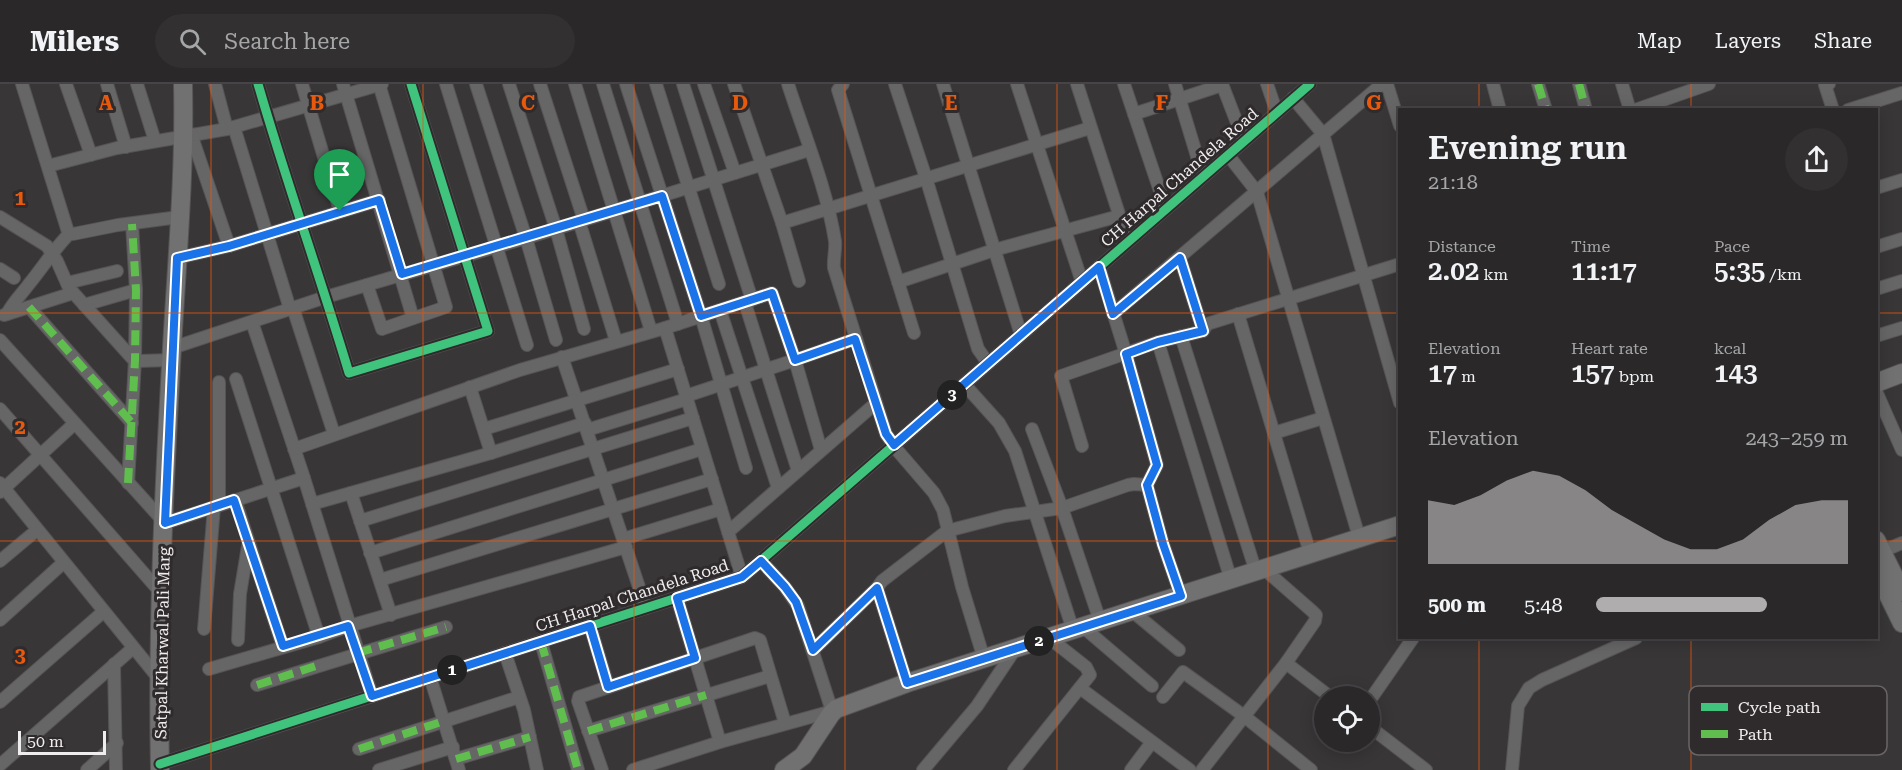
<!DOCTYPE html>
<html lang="en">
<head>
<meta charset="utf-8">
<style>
  body { margin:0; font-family:"Roboto Serif",serif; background:#323031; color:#f1f3f6; height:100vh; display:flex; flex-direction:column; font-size:22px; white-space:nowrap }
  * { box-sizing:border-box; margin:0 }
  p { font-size:20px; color:#a5a6a8 }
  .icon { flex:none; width:33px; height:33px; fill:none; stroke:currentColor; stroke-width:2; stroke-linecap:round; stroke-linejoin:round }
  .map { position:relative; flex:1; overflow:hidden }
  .side { position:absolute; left:1398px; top:24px; width:480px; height:531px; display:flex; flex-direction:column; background:#2a2829; border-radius:0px; box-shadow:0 3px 15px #0003,0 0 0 2px #464446 }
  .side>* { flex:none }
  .controls { position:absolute; left:1314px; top:602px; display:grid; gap:12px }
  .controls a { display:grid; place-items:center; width:66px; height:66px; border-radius:50%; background:#2a2829; box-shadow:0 3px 15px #0003,0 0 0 2px #464446; font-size:30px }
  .scale { position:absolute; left:18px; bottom:15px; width:88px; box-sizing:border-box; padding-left:6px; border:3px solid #f0edee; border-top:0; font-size:16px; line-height:21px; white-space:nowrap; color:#f0edee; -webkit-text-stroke:4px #2f2b2c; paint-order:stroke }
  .pin { position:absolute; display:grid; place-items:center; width:51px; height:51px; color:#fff; margin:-62px -26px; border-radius:50% 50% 50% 0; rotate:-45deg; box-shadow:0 0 6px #0007 }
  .pin .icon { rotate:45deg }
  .km { position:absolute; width:30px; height:30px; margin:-15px; border-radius:50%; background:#222; color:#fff; font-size:16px; line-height:30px; text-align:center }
  .round { display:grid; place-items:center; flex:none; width:63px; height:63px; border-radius:32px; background:#323031 }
  .headline { display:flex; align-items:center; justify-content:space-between; height:102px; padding:0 30px }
  h1 { font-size:33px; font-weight:600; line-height:45px }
  .metrics { display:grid; grid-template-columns:repeat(3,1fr); gap:9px; height:102px; padding:6px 30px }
  .metrics div { display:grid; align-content:center }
  .metrics b { font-size:26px; font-weight:600 }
  .metrics small { font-size:16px; font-weight:400 }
  .metrics p { font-size:16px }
  .chart { height:168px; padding:12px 30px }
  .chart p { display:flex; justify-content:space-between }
  .chart svg { width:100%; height:108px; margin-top:6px; fill:#b0adae; opacity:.7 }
  ul { padding:0 30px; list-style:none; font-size:20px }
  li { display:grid; grid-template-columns:96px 72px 1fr; align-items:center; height:45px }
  li i { height:15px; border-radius:8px; background:#b0adae }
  header { display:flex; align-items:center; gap:36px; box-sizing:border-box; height:84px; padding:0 30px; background:#2a2829; border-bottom:2px solid #464446 }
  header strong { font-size:28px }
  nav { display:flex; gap:33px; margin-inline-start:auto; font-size:21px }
  .search { width:420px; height:54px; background:#323031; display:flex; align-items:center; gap:15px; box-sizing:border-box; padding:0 21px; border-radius:33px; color:#a5a6a8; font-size:22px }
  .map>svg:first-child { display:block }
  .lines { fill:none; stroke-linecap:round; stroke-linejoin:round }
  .street-casing { stroke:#555354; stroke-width:14 }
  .secondary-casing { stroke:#555354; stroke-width:20 }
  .street { stroke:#676667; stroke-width:12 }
  .secondary { stroke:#727171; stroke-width:18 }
  .quiet { stroke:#5fbe4e; stroke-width:8; stroke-dasharray:15 8; stroke-linecap:butt }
  .cycleway-casing { stroke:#2f2b2c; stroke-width:13 }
  .cycleway { stroke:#40c37c; stroke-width:9 }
  .route-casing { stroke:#fff; stroke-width:12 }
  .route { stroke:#1a73e8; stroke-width:8 }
  .grid { fill:none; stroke:#e8590c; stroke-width:1.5; stroke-opacity:0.55 }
  .labels { text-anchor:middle; stroke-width:6; stroke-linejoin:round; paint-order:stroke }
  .street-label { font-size:16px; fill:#f0edee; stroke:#2f2b2c }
  .key { fill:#2f2b2c; stroke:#696566; stroke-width:1.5 }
  .key-label { font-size:16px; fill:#f0edee }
  .grid-label { font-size:20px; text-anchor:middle; font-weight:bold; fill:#e8590c; stroke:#2f2b2c; stroke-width:6; stroke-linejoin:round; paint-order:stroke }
</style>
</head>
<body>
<header>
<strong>Milers</strong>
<div class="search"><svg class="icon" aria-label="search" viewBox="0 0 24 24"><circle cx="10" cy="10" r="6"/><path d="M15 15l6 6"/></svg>Search here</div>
<nav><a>Map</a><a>Layers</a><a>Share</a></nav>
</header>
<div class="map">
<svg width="1902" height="686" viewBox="0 0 1902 686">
  <rect width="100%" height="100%" fill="#383637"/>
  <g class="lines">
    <defs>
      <g id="street">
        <path d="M22,0L68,148L73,150L118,141L179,133"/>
        <path d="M66,0L91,71"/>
        <path d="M107,0L126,63"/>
        <path d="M137,0L155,57"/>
        <path d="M215,0L227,45"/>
        <path d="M258,0C286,97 320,192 349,289L488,247L411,0"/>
        <path d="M302,0L340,127"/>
        <path d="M343,0L413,234"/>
        <path d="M446,0L527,261"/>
        <path d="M476,0L526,154L556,256"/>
        <path d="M509,0L556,145L584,245"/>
        <path d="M540,0L584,136"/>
        <path d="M575,0L651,247"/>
        <path d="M603,0L678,240"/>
        <path d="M626,0L701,232L746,384"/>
        <path d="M656,0L719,200"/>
        <path d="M683,0L752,216"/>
        <path d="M704,0L735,89"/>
        <path d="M734,0L782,139L799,197"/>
        <path d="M788,0C804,50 827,105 835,157C836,166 833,175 834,184L886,350L897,366L934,409L943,426L962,503L984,575"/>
        <path d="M843,0L838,6L914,249"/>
        <path d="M895,0L926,94L978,265L988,279"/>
        <path d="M943,0L1021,251"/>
        <path d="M1017,0L1082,198"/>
        <path d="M1077,0L1128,158"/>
        <path d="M1124,0L1166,125"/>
        <path d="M1175,0L1203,92"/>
        <path d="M1222,0L1244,57"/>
        <path d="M1267,0L1277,29"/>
        <path d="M1387,0L1400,42"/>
        <path d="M1493,0L1500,26"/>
        <path d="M1538,0L1546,26"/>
        <path d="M1579,0L1586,26"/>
        <path d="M1622,0L1630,26"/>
        <path d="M1829,0L1825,1L1833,26"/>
        <path d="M1293,14L1323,50L1400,319"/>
        <path d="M1635,26L1709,0"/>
        <path d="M1848,26L1902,9"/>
        <path d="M1134,30L1222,1"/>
        <path d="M234,43L290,225"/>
        <path d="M191,50L229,162"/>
        <path d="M1228,71L1257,108L1359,453"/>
        <path d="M48,82L117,64L227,45L382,0"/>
        <path d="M1876,104L1902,96"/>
        <path d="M0,133L47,162L57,177L69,204L132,274L138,277L171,276"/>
        <path d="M579,137L616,257"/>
        <path d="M782,139L1090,44"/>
        <path d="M1876,163L1902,155"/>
        <path d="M177,174L229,162L379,116"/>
        <path d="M1180,174L1203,247"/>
        <path d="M1099,183L1126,270L1157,381L1147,401L1163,460L1181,512"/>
        <path d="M0,185L14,194"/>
        <path d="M898,198L994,166L1119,132"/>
        <path d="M67,199L117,187"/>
        <path d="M367,201L382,245L446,223L379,0"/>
        <path d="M1876,205L1902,197"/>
        <path d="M745,219L798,387"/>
        <path d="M84,221L136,206"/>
        <path d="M29,223L132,339"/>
        <path d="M293,224L334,350"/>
        <path d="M720,226L778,404"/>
        <path d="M7,230C13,218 21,211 29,200C43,183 54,165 70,149"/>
        <path d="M1113,230L1382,0"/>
        <path d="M1238,230L1310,469"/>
        <path d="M4,231L73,209"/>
        <path d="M665,244L742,493"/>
        <path d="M1181,252L1256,488"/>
        <path d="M1876,252L1902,244"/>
        <path d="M0,256L165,439L304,394L252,238"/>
        <path d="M1158,258L1231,496"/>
        <path d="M172,264L326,213L526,154L809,66"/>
        <path d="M562,273L646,524"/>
        <path d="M236,295L319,553"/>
        <path d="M964,300L999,339L1015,367L1073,546"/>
        <path d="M470,303L491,369"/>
        <path d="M1876,307L1902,366"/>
        <path d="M686,312L795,276L821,366"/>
        <path d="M0,325L162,510"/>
        <path d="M484,345L678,285"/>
        <path d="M587,346L687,315"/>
        <path d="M1274,349L1323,334"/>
        <path d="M1082,362L1061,292L1158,258L1203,247L1207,240L1400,180"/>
        <path d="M294,365L520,286L665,244L772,209L795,276L855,255"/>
        <path d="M304,394L372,612"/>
        <path d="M0,399L160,596"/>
        <path d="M128,399L135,276L136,206L132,140"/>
        <path d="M0,408L74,340"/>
        <path d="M351,409L391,531"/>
        <path d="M235,416L283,563"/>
        <path d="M312,420L491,369L585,339"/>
        <path d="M219,421V298"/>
        <path d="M360,437L693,334"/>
        <path d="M728,448L876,319"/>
        <path d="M623,455L721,425"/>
        <path d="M370,469L702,365"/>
        <path d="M1876,470L1902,459"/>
        <path d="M0,477L37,446"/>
        <path d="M761,477L785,503L798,522L832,627"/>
        <path d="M380,496L712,395"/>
        <path d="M877,504L907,599"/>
        <path d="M677,514L720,658"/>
        <path d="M1132,527L1179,566"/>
        <path d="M0,536L63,479"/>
        <path d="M1100,537L1062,424L1128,401L1134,400L1147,401"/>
        <path d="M590,542L608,602"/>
        <path d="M1083,543L1152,602"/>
        <path d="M204,545L214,423"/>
        <path d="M238,556L240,510L248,462"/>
        <path d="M541,558L578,686"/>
        <path d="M813,566L877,504L882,497L947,447L1005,432L1062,424L1032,345"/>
        <path d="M505,569L524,626L537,686"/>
        <path d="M1286,579L1329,612"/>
        <path d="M114,580L116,686"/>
        <path d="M209,585L319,553L349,542L626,463"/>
        <path d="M430,593L459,686"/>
        <path d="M257,601L446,543"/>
        <path d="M1080,604L1190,686"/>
        <path d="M1163,613L1183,588L1244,632L1311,686"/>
        <path d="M1370,616L1413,554"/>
        <path d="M0,618L103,528"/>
        <path d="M1370,643L1426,686"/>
        <path d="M588,647L770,592"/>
        <path d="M359,665L519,613"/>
        <path d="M456,675L530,653"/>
        <path d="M160,680L742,493L1310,0"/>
        <path d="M0,681L133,564"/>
        <path d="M87,686L117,659"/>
        <path d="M379,686L453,663"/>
        <path d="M602,686L578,617L579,613L755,554L760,556L785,639"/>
        <path d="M633,686L720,658L836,626"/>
        <path d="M923,686L977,622L1016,564"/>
        <path d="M1014,686L1090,591L1086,583L1048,553"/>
        <path d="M1131,686L1152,658"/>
        <path d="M1202,686L1286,579L1315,537L1316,531L1312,527L1264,485"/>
        <path d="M1512,686L1518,622L1529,604L1542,596L1636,554"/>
      </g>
      <g id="secondary">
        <path d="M1876,299L1902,289"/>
        <path d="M1876,456L1902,508"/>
        <path d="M1876,486L1902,539"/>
        <path d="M160,686C157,545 164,404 172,263C177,176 185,88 183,0"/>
        <path d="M784,686L803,672L831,630L836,625L907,599L1400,441"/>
      </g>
    </defs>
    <use href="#street" class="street-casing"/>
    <use href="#secondary" class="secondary-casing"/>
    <use href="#street" class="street"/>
    <use href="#secondary" class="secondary"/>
    <g class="quiet">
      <path d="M1538,0L1546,26"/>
      <path d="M1579,0L1586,26"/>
      <path d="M29,223L132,339"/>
      <path d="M128,399L135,276L136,206L132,140"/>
      <path d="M590,542L608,602"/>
      <path d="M1633,554V555"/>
      <path d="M541,558L578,686"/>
      <path d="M357,569L446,543"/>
      <path d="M257,601L319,581"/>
      <path d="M588,647L706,611"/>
      <path d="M359,665L444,637"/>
      <path d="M456,675L530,653"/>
    </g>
    <defs>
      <g id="cycleway">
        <path d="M258,0C286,97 320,192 349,289L488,247L411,0"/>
        <path d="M160,680L742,493L1310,0"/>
      </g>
    </defs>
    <use href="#cycleway" class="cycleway-casing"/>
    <use href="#cycleway" class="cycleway"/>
  </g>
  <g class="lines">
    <defs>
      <path id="route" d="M662,112L701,232L772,209L795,276L855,255L886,350L894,361L1099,183L1113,230L1180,174L1203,247L1158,258L1126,270L1157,381L1147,401L1163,460L1181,512L907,599L877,504L813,566L796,518L785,503L761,477L742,493L677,514L695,574L608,603L590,542L372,612L348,542L283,562L234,416L165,439L177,174L229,162L379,116L402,190Z"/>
    </defs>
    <use href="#route" class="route-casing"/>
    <use href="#route" class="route"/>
  </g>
  <path class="grid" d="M211,0V686M423,0V686M634,0V686M845,0V686M1057,0V686M1268,0V686M1479,0V26M1691,0V26M0,229H1400M1876,229H1902M0,457H1400M1876,457H1902M1479,554V686M1691,554V686"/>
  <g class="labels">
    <g class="street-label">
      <text transform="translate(1179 93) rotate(-41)" y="6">CH Harpal Chandela Road</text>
      <text transform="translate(632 511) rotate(-18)" y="6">CH Harpal Chandela Road</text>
      <text transform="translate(162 559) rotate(-89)" y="6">Satpal Kharwal Pali Marg</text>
    </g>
  </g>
  <rect x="1689" y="602" width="198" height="69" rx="9" class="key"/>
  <rect x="1701" y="619" width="27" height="8" fill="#40c37c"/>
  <rect x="1701" y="646" width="27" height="8" fill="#5fbe4e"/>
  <g class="key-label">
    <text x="1738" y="629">Cycle path</text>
    <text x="1738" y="656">Path</text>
  </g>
  <g class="grid-label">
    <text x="106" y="26">A</text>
    <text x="317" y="26">B</text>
    <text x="528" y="26">C</text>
    <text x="740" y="26">D</text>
    <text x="951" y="26">E</text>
    <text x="1162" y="26">F</text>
    <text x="1374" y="26">G</text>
    <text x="20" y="121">1</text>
    <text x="20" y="350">2</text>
    <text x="20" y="578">3</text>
  </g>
</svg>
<div class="controls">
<a><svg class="icon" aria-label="locate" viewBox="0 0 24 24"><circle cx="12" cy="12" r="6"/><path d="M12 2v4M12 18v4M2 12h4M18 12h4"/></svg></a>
</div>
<div class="scale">50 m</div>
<div class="pin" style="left:340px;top:127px;background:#1e9e55"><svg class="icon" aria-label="arrive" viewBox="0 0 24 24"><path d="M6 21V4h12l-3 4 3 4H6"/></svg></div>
<b class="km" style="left:452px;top:586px">1</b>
<b class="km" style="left:1039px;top:557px">2</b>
<b class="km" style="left:952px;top:311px">3</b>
<section class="side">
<div class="headline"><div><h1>Evening run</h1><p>21:18</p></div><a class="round"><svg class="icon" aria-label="share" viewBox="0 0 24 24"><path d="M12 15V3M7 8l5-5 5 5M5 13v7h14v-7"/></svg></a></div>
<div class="metrics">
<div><p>Distance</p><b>2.02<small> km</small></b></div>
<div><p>Time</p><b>11:17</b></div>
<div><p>Pace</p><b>5:35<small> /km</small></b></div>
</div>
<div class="metrics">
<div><p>Elevation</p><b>17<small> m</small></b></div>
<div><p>Heart rate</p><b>157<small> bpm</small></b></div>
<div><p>kcal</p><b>143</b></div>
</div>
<div class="chart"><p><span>Elevation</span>243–259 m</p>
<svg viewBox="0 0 160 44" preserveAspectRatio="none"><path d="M0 44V18L10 20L20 16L30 10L40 6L50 8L60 14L70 22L80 28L90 34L100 38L110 38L120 34L130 26L140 20L150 18L160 18V44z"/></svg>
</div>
<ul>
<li><b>500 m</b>5:48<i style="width:68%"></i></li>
</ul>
</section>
</div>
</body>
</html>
